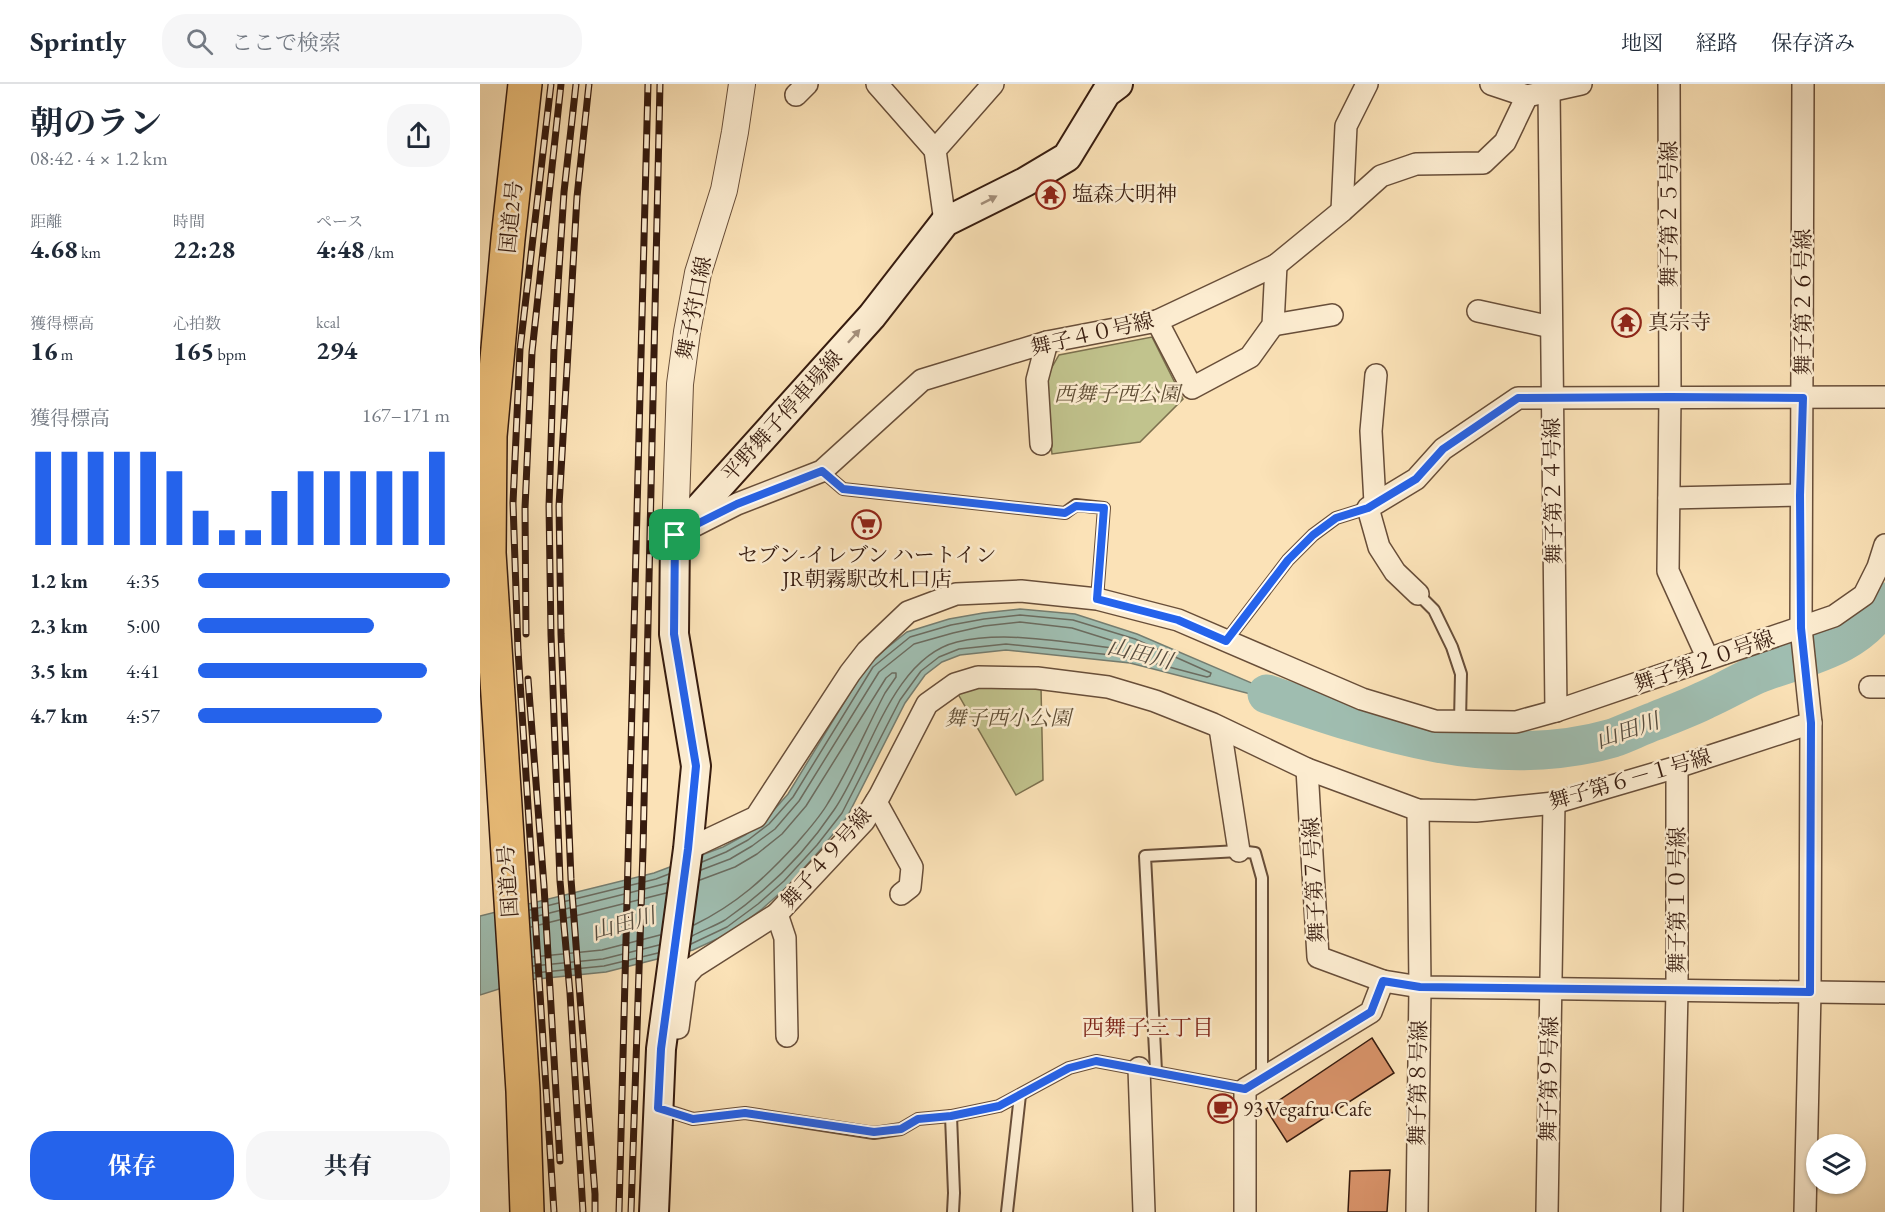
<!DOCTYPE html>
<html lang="ja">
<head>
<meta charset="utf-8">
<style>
  body { margin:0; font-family:"EB Garamond","Noto Serif JP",serif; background:#f6f6f7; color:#1f2937; height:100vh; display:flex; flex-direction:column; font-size:22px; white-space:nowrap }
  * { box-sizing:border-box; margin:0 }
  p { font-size:20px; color:#747a83 }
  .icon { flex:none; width:33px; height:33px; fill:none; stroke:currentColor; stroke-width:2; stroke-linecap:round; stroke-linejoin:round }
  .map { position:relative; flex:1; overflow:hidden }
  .details { display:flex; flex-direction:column; background:#fff; width:480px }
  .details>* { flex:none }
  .tools { position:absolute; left:1326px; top:1050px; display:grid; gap:12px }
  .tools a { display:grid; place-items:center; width:60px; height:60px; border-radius:50%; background:#fff; box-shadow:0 2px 4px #0004; font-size:30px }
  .pin { position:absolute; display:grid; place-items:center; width:51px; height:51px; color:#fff; margin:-26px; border-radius:12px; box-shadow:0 3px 9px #0006 }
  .round { display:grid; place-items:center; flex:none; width:63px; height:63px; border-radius:24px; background:#f6f6f7 }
  .summary { display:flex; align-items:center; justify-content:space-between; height:102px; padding:0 30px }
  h1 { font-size:33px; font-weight:700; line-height:45px }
  .figures { display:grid; grid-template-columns:repeat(3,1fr); gap:9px; height:102px; padding:6px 30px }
  .figures div { display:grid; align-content:center }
  .figures b { font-size:26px; font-weight:700 }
  .figures small { font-size:16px; font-weight:400 }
  .figures p { font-size:16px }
  .chart { height:168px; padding:12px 30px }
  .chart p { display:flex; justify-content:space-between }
  .chart svg { width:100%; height:108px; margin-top:6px; stroke:#2563eb; stroke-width:6 }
  .cta { display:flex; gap:12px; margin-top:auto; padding:12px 30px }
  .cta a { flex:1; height:69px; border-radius:24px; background:#2563eb; color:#fff; font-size:24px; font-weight:700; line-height:69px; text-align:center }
  .cta a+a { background:#f6f6f7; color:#1f2937 }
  ul { padding:0 30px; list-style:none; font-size:20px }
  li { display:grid; grid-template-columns:96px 72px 1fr; align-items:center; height:45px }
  li i { height:15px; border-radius:8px; background:#2563eb }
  header { display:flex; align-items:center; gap:36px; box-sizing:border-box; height:84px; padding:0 30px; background:#fff; border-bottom:2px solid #e0e1e3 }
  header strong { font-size:28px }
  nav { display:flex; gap:33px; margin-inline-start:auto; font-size:21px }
  .search { width:420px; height:54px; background:#f6f6f7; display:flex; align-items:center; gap:15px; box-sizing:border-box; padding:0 21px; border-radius:24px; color:#747a83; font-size:22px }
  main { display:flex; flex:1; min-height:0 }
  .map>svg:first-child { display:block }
  .green { fill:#c1c38d; stroke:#7c704e; stroke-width:1.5 }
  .water { fill:#9fbdb0; stroke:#757d70; stroke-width:1.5 }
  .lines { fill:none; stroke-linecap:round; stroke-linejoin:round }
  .shore { stroke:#6b6c60; stroke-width:1.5 }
  .river { stroke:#9fbdb0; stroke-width:39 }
  .building { fill:#d79269; stroke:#371c0f; stroke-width:1.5 }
  .service-casing { stroke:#684e39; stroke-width:14 }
  .minor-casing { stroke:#684e39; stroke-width:24 }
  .tertiary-casing { stroke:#684e39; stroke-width:28 }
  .secondary-casing { stroke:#371c0f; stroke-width:32 }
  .trunk-casing { stroke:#371c0f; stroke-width:36 }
  .service { stroke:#fcecd0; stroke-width:10 }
  .minor { stroke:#fcecd0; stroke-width:21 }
  .tertiary { stroke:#fcecd0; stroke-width:26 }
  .secondary { stroke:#fcecd0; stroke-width:28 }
  .trunk { stroke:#eec17c; stroke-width:33 }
  .rail-casing { stroke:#371c0f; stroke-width:7 }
  .rail { stroke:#fcecd0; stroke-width:4.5; stroke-dasharray:14; stroke-linecap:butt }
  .oneway { fill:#a38e79 }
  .route-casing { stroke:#fff; stroke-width:12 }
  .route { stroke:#2563eb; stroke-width:8 }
  .labels { text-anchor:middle; stroke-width:5; stroke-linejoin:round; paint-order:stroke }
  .poi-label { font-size:21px; fill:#371c0f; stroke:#fcecd0; text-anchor:start }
  .street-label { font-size:21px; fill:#371c0f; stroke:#fcecd0 }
  .park-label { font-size:21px; font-style:italic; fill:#604e35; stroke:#fcecd0 }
  .water-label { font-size:22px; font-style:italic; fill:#564c3f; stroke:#fcecd0 }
  .neighbourhood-label { font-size:22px; fill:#7a1f14; stroke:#fcecd0 }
</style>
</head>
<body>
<header>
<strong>Sprintly</strong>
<div class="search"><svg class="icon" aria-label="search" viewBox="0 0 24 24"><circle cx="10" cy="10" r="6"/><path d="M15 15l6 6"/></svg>ここで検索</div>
<nav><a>地図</a><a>経路</a><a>保存済み</a></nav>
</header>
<main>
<section class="details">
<div class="summary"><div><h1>朝のラン</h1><p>08:42 · 4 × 1.2 km</p></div><a class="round"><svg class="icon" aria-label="share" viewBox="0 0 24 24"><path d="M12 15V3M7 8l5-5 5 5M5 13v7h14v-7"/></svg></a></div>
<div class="figures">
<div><p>距離</p><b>4.68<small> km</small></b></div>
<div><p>時間</p><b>22:28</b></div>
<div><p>ペース</p><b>4:48<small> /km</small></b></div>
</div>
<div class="figures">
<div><p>獲得標高</p><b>16<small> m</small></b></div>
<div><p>心拍数</p><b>165<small> bpm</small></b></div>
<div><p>kcal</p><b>294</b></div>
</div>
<div class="chart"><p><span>獲得標高</span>167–171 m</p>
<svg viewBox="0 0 160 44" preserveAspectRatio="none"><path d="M5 44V6M15 44V6M25 44V6M35 44V6M45 44V6M55 44V14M65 44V30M75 44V38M85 44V38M95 44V22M105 44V14M115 44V14M125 44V14M135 44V14M145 44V14M155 44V6"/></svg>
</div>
<ul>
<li><b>1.2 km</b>4:35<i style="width:100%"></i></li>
<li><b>2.3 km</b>5:00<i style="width:70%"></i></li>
<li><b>3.5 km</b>4:41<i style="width:91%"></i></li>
<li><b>4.7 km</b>4:57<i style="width:73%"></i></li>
</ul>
<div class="cta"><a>保存</a><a>共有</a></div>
</section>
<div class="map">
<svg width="1405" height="1128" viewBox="0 0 1405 1128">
  <rect width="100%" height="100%" fill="#fbe2b7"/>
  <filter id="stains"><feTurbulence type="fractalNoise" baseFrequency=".00333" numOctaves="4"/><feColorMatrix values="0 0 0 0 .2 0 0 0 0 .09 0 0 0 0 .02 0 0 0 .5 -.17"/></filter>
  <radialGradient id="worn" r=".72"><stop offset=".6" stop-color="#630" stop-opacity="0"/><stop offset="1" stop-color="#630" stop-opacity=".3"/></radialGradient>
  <g class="green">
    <path d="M672,253L703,315L660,358L572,370L564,297L579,271Z"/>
    <path d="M498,600L561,603L563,696L536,711L478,610Z"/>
  </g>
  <path class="water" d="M540,525L595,530L657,550L837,627L650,579L526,566L480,571L462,578L445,591L425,619L367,733L341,765L308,802L282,825L250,849L213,866L126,888L47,896L0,911V832L174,789L243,763L265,751L285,736L308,710L389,578L427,548L469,535L503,529Z"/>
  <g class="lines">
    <g class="shore">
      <path d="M50,826L176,795L189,790"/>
      <path d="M50,834L188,799"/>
      <path d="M214,841C257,820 285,794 317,759C328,746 340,733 348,719C370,684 386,645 405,609L416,593V589H412L406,594L326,722L302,750L277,770L255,783L220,796"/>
      <path d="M51,843L186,809"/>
      <path d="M212,852C223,846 235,842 245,836C287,807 325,769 354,726C389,676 411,574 477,558C526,546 590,559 640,565L643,563V560L592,544L540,538L504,542L473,549L434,560L399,588L319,717L295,745L272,762L250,775L221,786"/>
      <path d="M211,860L247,843L278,820L304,797L337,761L362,729L420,616L441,587L459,573L479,565L526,560L651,573L727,593L730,592L731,589L655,555L593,536L540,531L504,535L471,541L430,553L393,583L313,713L289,740L268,756L246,768L222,778"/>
      <path d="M53,873L122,866L180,851"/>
      <path d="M53,882L123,875L179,861"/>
      <path d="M54,889L124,882L178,869"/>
    </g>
    <path class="river" d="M787,610C898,648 1015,688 1133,654C1147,649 1161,642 1175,637C1192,630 1209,624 1225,616C1243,608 1260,598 1278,590C1325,572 1377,565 1405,518"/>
  </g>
  <g class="building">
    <path d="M892,954L914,989L807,1058L786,1025Z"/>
    <path d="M910,1086L907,1128H868L870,1087Z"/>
  </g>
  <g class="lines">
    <defs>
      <g id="service">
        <path d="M342,387L363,405L585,429L596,421L624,424L617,515"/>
        <path d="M938,510L954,526L972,563L981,590L980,637"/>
        <path d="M746,557L808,476L833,451L856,434L888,424"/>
        <path d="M676,987L665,772L759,767L775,769L782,794V995"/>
        <path d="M179,1024L213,1035L265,1029L394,1049L421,1045L438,1035L471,1032L519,1022L589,984L616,977L765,1005"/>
        <path d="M471,1032L474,1109L473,1128"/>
        <path d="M527,1128L540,1011"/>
      </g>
      <g id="minor">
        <path d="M397,0L455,66"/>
        <path d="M1011,0L1047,12"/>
        <path d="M1071,0L1069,7L1076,627"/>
        <path d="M1189,0L1190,313L1188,487L1228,575"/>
        <path d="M1323,0L1321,544L1331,639L1330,908L1325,1128"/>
        <path d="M316,11L327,0"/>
        <path d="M862,127L866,42L887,0"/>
        <path d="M465,138L455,66L513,0"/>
        <path d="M998,227L1071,243"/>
        <path d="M677,237L712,304L770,273L793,241L796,181"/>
        <path d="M793,241L852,231"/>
        <path d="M561,360L557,296L567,258"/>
        <path d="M1189,414L1320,411"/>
        <path d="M895,419L891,347L896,291"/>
        <path d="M204,447L257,420L342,387L442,296L567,258L677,237L796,181L862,127L901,92L936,80L1003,79L1025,58L1047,12L1101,0"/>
        <path d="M938,510L915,488L899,463L888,424L936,395L963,365L1038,314L1405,313"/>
        <path d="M1390,603H1405"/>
        <path d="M740,644L759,767"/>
        <path d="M827,685L838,873L903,897L940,903L1405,909"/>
        <path d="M396,718L432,783L430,803L421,810"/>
        <path d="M208,765L276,733L370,589L387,567L428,528L476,510L541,507L617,515L698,536L882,615L955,637L1036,638L1076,627L1354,532L1384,511L1398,483L1405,461"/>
        <path d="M297,830L305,854L307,952"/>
        <path d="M198,944L205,893L214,883L297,830L384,737L400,711L447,620L475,600L498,593L557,594L628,603L675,617L733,640L827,685L938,726L996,727L1074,719L1197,683L1331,639"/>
        <path d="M659,984L664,1128"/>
        <path d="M765,1128V1005L891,928L903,897"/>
        <path d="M937,1128L940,903L938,726"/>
        <path d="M1067,1128L1074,719"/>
        <path d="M1192,1128L1197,907V683"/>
      </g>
      <path id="tertiary" d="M195,451L200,300L207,248L218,189L244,106L255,48L262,0"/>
      <path id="secondary" d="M174,1128L181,965L208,765L216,682L194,550L195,451L392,232L465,138L545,98L587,73L626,9L638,0"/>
      <path id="trunk" d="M45,0L28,155L10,352L9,469L43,1007L47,1128"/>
    </defs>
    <use href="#service" class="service-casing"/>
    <use href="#minor" class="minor-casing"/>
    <use href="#tertiary" class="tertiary-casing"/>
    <use href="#secondary" class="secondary-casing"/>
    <use href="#trunk" class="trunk-casing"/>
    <use href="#service" class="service"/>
    <use href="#minor" class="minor"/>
    <use href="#tertiary" class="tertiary"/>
    <use href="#secondary" class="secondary"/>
    <use href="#trunk" class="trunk"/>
    <defs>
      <g id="rail">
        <path d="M71,0L40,265L33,419L38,566L74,1128"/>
        <path d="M96,0L84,108L74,263L69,422L71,551L80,797L90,909L103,1128"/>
        <path d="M109,0L97,113L79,422L81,550L91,795L115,1110V1128"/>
        <path d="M46,550L45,424L52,268L81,0"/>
        <path d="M48,595L64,802L80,1077"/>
        <path d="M139,1128L168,0"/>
        <path d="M151,1128L163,766L180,0"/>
      </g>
    </defs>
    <use href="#rail" class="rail-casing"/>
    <use href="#rail" class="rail"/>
  </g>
  <defs><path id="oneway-solid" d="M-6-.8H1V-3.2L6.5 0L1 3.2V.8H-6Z" transform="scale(1.5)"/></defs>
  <g class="oneway">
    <use href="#oneway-solid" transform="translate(509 116) rotate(-27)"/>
    <use href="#oneway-solid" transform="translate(374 252) rotate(-48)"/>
  </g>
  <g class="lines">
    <defs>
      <path id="route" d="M1190,313L1323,314L1320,411L1321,544L1331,639L1330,908L940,903L903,897L891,928L765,1005L616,977L589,984L519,1022L471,1032L438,1035L421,1045L394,1048L265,1029L213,1035L178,1024L181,965L208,765L216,682L194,550L195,451L257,420L342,387L363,405L585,429L596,422L624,424L617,515L698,536L746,557L808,476L833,451L856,434L888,424L936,395L963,365L1038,314Z"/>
    </defs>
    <use href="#route" class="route-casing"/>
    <use href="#route" class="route"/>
  </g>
  <defs>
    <symbol id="temple-ring" viewBox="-11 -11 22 22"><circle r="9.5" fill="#fcecd0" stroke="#8f2418" stroke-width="1.5"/><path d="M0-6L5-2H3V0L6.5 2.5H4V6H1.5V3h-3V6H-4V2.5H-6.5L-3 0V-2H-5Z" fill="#8f2418"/></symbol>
    <symbol id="supermarket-ring" viewBox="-11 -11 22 22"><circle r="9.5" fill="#fcecd0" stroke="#8f2418" stroke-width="1.5"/><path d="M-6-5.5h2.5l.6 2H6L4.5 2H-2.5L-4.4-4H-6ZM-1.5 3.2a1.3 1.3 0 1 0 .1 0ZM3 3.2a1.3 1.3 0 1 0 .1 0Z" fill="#8f2418"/></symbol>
    <symbol id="cafe-ring" viewBox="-11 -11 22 22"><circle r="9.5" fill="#fcecd0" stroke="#8f2418" stroke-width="1.5"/><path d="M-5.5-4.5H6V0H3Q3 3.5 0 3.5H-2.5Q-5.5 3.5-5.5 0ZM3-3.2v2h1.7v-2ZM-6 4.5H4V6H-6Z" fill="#8f2418"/></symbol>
  </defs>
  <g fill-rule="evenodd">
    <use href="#temple-ring" x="554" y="94" width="33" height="33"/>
    <use href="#temple-ring" x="1130" y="222" width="33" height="33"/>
    <use href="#supermarket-ring" x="370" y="424" width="33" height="33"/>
    <use href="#cafe-ring" x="726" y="1008" width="33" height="33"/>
  </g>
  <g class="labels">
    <g class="poi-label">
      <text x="592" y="117">塩森大明神</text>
      <text x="1168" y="245">真宗寺</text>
      <text x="387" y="478" text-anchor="middle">セブン-イレブン ハートイン<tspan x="387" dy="24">JR朝霧駅改札口店</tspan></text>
      <text x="763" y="1032">93 Vegafru Cafe</text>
    </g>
    <g class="street-label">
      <text transform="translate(1189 130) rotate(-90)" y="7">舞子第２５号線</text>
      <text transform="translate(31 133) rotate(-84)" y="7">国道2号</text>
      <text transform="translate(1323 218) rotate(-90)" y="7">舞子第２６号線</text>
      <text transform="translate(214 224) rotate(-79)" y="7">舞子狩口線</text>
      <text transform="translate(612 250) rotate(-13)" y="7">舞子４０号線</text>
      <text transform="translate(302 332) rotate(-48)" y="7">平野舞子停車場線</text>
      <text transform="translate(1073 407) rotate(-91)" y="7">舞子第２４号線</text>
      <text transform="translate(1224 577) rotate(-19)" y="7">舞子第２０号線</text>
      <text transform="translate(1150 695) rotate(-16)" y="7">舞子第６－１号線</text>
      <text transform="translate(346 774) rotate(-49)" y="7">舞子４９号線</text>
      <text transform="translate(834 796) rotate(-93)" y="7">舞子第７号線</text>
      <text transform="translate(28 797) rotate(-94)" y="7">国道2号</text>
      <text transform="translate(1197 816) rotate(-90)" y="7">舞子第１０号線</text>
      <text transform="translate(1069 995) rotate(-89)" y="7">舞子第９号線</text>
      <text transform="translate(938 999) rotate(-89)" y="7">舞子第８号線</text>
    </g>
    <g class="park-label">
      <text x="637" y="317">西舞子西公園</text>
      <text x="528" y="641">舞子西小公園</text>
    </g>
    <g class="water-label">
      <text transform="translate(660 569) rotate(14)" y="8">山田川</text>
      <text transform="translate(1147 646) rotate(-19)" y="8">山田川</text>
      <text transform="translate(143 839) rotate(-16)" y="8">山田川</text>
    </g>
    <g class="neighbourhood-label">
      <text x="668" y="951">西舞子三丁目</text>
    </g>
  </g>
  <rect width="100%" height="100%" filter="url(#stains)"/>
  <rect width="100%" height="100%" fill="url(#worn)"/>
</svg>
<div class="tools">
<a><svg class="icon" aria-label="layers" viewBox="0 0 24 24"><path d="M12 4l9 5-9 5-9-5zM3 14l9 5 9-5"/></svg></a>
</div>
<div class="pin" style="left:195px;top:451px;background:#1e9e55"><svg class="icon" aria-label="arrive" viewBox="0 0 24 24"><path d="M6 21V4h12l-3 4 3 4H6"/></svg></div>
</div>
</main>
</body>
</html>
